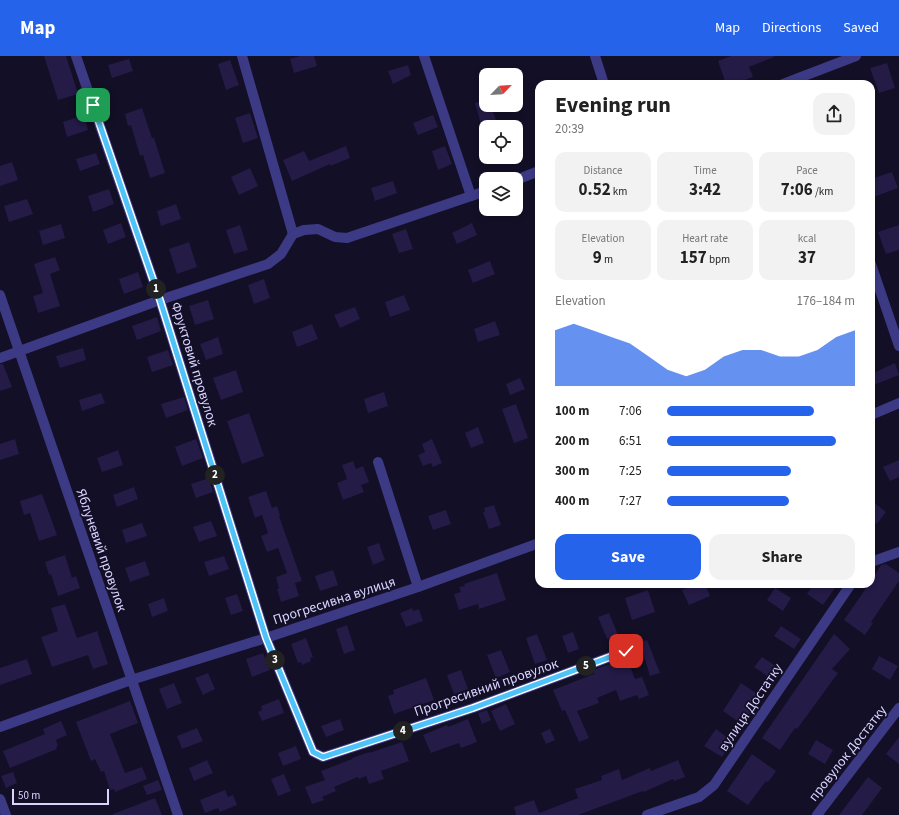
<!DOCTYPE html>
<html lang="en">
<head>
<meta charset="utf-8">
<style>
  body { margin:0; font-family:"Source Sans 3",sans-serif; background:#f2f2f2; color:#222; height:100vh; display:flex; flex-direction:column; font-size:15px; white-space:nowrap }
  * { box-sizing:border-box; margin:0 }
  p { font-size:13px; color:#767676 }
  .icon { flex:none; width:22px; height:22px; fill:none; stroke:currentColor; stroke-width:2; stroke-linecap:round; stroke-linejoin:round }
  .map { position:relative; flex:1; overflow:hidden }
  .drawer { position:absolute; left:535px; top:24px; width:340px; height:508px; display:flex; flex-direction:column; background:#fff; border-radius:12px; box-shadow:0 2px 6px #0003 }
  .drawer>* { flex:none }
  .needle { width:26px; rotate:65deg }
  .controls { position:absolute; left:479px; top:12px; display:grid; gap:8px }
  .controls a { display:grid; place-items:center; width:44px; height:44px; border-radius:8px; background:#fff; box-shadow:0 2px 6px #0003; font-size:20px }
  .scale { position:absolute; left:12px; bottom:10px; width:97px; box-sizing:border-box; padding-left:4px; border:2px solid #d9d4ff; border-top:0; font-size:11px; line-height:14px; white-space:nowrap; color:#d9d4ff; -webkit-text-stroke:3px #130f26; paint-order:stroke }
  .pin { position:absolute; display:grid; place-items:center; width:34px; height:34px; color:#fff; margin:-17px; border-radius:8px; box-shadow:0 2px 6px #0006 }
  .km { position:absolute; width:20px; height:20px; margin:-10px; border-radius:50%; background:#222; color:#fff; font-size:11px; line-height:20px; text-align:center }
  .round { display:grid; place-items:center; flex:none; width:42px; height:42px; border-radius:12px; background:#f2f2f2 }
  .summary { display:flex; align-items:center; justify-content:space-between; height:68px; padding:0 20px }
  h1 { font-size:22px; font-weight:700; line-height:30px }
  .stats { display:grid; grid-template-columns:repeat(3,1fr); gap:6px; height:68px; padding:4px 20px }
  .stats div { display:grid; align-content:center; border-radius:10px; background:#f2f2f2; text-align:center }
  .stats b { font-size:17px; font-weight:700 }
  .stats small { font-size:11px; font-weight:400 }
  .stats p { font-size:11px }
  .chart { height:112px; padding:8px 20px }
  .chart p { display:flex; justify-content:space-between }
  .chart svg { width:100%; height:72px; margin-top:4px; fill:#2563eb; opacity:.7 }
  .action { display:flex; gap:8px; margin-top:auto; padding:8px 20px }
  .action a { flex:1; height:46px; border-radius:12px; background:#2563eb; color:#fff; font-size:16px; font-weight:700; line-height:46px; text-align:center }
  .action a+a { background:#f2f2f2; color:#222 }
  ul { padding:0 20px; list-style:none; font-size:13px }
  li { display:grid; grid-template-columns:64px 48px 1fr; align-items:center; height:30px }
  li i { height:10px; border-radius:5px; background:#2563eb }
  header { display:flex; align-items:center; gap:24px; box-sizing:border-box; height:56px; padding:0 20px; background:#2563eb; color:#fff }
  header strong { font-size:19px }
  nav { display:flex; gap:22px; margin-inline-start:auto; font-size:14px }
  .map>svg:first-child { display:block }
  .building { fill:#241b47 }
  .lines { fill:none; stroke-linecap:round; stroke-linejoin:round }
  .street { stroke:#3d3a85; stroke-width:10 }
  .route-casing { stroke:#fff; stroke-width:8 }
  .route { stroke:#4fc3f7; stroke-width:5 }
  .labels { text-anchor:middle; stroke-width:3.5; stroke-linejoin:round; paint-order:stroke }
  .street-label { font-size:14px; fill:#d9d4ff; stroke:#130f26 }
</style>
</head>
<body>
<header>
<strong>Map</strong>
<nav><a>Map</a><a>Directions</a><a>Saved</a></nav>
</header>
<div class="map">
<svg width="899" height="759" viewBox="0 0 899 759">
  <rect width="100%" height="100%" fill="#130f26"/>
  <g class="building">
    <path d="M44,0H66L78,38L58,44Z"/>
    <path d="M300,0H314L317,10L294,17L290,3Z"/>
    <path d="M731,0H774V1L749,11L753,21L734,28H726L718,5Z"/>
    <path d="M129,3L133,15L112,22L108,9Z"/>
    <path d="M230,4L239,29L226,34L218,8Z"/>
    <path d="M887,7L895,32L879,37L870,12Z"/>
    <path d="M408,9L411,19L393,28L388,15Z"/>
    <path d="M486,44V49H491L498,71H486V76H483L475,47Z"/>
    <path d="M142,52L152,82H154L165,117L150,122L143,99L140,100L131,69L128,70L125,58Z"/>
    <path d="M250,57L258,82L243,87L235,62Z"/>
    <path d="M84,59L88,74L67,81L63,66Z"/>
    <path d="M433,59L438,71L418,79L413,67Z"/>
    <path d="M346,90L350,102L330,110V108L292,125L283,104L304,95L309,105Z"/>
    <path d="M445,90L452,108L438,114L432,95Z"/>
    <path d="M96,97L100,108L80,115L76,103Z"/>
    <path d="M12,106L18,124L0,130V110Z"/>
    <path d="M250,112L258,130L239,139L231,121Z"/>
    <path d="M892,116L898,132L871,142V123Z"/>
    <path d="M393,125L397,137L375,145L371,132Z"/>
    <path d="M109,133L114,148L93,156L88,140Z"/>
    <path d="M27,143L33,158L9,166L4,150Z"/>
    <path d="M176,148L181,163L161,170L157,155Z"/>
    <path d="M121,167L126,181L108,188L103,174Z"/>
    <path d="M472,167L477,179L457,188L452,177Z"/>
    <path d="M61,168L65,182L43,189L39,175Z"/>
    <path d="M240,169L248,194L234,198L226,174Z"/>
    <path d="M899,169V194L886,198L878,176Z"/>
    <path d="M406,173L413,193L399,197L392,178Z"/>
    <path d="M189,186L197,211L177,218L169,193Z"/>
    <path d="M55,201L60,214L50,218L60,250L38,257L33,240L43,237L34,208Z"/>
    <path d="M490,205L495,218L473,227L468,214Z"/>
    <path d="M138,216L143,231L124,238L119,223Z"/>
    <path d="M264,223L270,242L254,248L248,229Z"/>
    <path d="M404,239L410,254L390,261L385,246Z"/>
    <path d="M208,244L214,263L195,269L189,250Z"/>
    <path d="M355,251L360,263L340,272L334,259Z"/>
    <path d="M157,261L161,275L137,284L132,270Z"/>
    <path d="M495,265L500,279L478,286L474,273Z"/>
    <path d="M312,268L318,283L297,291L292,276Z"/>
    <path d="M218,281L223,298L206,304L200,288Z"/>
    <path d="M83,292L86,304L60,312L56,300Z"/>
    <path d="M168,294L173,309L152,316L147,301Z"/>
    <path d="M895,307L899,319L871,330V318Z"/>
    <path d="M0,308H3L12,331L0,335Z"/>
    <path d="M236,314L243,336L221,344L213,322Z"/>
    <path d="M520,322L525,333L510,339L506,328Z"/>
    <path d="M384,336L388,350L368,357L364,343Z"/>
    <path d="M101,337L105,347L82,355L79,344Z"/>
    <path d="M184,341L188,354L166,362L161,348Z"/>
    <path d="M516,348L528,382L514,387L502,353Z"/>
    <path d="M249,357L264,400L242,408L227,365Z"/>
    <path d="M478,371L484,387L471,392L465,377Z"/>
    <path d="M15,383L19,398L0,404V388Z"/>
    <path d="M196,383L203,402L182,410L175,391Z"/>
    <path d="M432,383L442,407L433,411L431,407L423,410L418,399L425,396L422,388Z"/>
    <path d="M118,394L123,409L102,416L97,402Z"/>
    <path d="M899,404V421L890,425L883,411Z"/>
    <path d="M353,405L356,413L363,410L369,426L361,429L364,436L343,444L337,427L347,423L342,409Z"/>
    <path d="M209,422L213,436L196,442L191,428Z"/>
    <path d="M134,431L138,443L117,451L113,439Z"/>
    <path d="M266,435L272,452L277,450L280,459L279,460L302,525L295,527L299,540L281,546L277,533H279L276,521L287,517L278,492L267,496L261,480L268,477L262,459L255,462L248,441Z"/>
    <path d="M42,438L57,479L39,485L30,457L24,459L20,445Z"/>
    <path d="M871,444L886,456L877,468L871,463Z"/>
    <path d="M494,449L501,469L489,473L483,456H485L484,452Z"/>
    <path d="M446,454L451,468L433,474L428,460Z"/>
    <path d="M211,465L217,480L199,486L193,471Z"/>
    <path d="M142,467L147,480L126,487L122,474Z"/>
    <path d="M379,487L385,504L373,509L367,491Z"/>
    <path d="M65,499L72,522L76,520L80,532L58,540L51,518L49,519L45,506Z"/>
    <path d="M224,500L229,513L209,520L204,506Z"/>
    <path d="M145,505L150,519L130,526L125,512Z"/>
    <path d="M886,508L899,517V525L871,566L873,567L865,579L844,564L869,528H871V525L881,509Z"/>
    <path d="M333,514L338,529L320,535L315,520Z"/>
    <path d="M497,517L506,544L479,553L478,548L459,554L454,538L461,536L459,531L465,530L464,528Z"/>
    <path d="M696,528H705L710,540L689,549L682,534Z"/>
    <path d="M814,528H838L823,549L807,538Z"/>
    <path d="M775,532L791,542L783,555L767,544Z"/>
    <path d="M648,534L655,556L632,564L625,542Z"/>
    <path d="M237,538L243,555L231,559L225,542Z"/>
    <path d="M164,542L168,555L152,561L148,548Z"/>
    <path d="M65,548L77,582L97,575L108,608L93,613L88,599L52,611L41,581L58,575L51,552Z"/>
    <path d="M412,552L413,555L419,553L423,565L406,571L400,557Z"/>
    <path d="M609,557L618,579L607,583L598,561Z"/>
    <path d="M347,569L355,594L344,598L336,573Z"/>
    <path d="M781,570L801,583L794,593L774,580Z"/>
    <path d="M573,576L579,593L568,597L562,580Z"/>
    <path d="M537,578L547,604L535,608L526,582Z"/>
    <path d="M834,578L850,593L832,613L838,617L797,673L795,672L780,694L762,682Z"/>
    <path d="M306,582L313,601L310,602L311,605L302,609L301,606L298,607L291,588Z"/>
    <path d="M647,584L660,617L650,620L640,587Z"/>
    <path d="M501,594L510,616L496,622L487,599Z"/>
    <path d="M263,597L270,614L252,621L246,603Z"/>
    <path d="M879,600L898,610L890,624L872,613Z"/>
    <path d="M762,601L780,613L773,624L754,611Z"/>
    <path d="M627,602L635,623L642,621L649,639L639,643L637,639L620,645L616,634L597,642L599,647L577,655L589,682L579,686L565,654L562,655L553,634L594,618L593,614Z"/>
    <path d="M27,603L32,618L0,629V612Z"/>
    <path d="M461,614L468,633L454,638L447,619Z"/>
    <path d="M208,617L215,633L203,639L195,622Z"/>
    <path d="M426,622L434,644L394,658L388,640L394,638L393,634Z"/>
    <path d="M174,627L182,647L167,653L159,633Z"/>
    <path d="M741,627L762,641L743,669L723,655Z"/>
    <path d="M279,643L284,657L262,665L258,656L262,654L261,650Z"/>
    <path d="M130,645L138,667L110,678L125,717L142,711L147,723L115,736L114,733L110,734L104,715L101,716L95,703L91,705L76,666Z"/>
    <path d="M506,648L515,668L500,675L491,655Z"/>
    <path d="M487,654L491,664L482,668L478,657Z"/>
    <path d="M340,663L344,674L326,681L321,670Z"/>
    <path d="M468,663L477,686L461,692L459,687L431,697L423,679L447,669L448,671Z"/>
    <path d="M61,665L67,679L56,684L58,690L56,691L57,693L10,712L3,695L45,678L43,673Z"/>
    <path d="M197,672L203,685L182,693L177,680Z"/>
    <path d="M550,673L555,684L546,688L541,677Z"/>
    <path d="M716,673L732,685L722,701L704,690Z"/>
    <path d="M899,681V708L886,698Z"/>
    <path d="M816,684L833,694L825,708L808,698Z"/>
    <path d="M402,686L409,705L381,715L384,723L369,728L366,720L359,723L358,721L334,731L336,735L322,741L324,744L312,748L305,731L325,724L321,715L352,703V702L369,696V697Z"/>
    <path d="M296,690L301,703L283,710L278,697Z"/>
    <path d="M752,698L776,715L768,726L766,725L748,749L727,735Z"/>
    <path d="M207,704L213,717L194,725L189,712Z"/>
    <path d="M678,704L685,721L674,725L673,723L644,736L643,735L578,759H516L514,751L534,744L539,757L578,742L575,733L602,724L601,720L619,713L622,724L650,712L651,715Z"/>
    <path d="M13,716L17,727L6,732L1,720Z"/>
    <path d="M284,718L291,735L278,740L271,723Z"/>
    <path d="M868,721L882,732L862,759H839Z"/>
    <path d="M158,724L162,734L147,739L143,730Z"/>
    <path d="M225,734L228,741L233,739L237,749L220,756L218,752L205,757L200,744Z"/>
    <path d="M155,742L162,759H113V758Z"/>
  </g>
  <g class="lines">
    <g class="street">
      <path d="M76,0L160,244L266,582L313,696L323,701L473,652L626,595"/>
      <path d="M242,0L293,178"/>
      <path d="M424,0L471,140"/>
      <path d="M595,0L604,28"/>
      <path d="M783,28L856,0"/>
      <path d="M516,124L539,115"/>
      <path d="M871,208L899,290"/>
      <path d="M0,239L178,759"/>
      <path d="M0,302L160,244L268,208L281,198L293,178L304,174L318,173L335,181L347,182L486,135"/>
      <path d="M871,359L899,347"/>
      <path d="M378,406L418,531"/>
      <path d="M871,506L899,496"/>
      <path d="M0,671L131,624L266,582L418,531L539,487"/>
      <path d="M0,743L6,759"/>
      <path d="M647,759L699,741L714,729L851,528"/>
      <path d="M817,759L899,652"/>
    </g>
  </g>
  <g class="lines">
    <defs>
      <path id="route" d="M93,49L160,244L266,582L313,696L323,701L473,652L626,595"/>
    </defs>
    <use href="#route" class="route-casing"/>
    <use href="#route" class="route"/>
  </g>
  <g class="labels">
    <g class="street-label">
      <text transform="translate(195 308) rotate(73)" y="5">Фруктовий провулок</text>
      <text transform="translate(102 494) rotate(71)" y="5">Яблуневий провулок</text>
      <text transform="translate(334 544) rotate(-18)" y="5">Прогресивна вулиця</text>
      <text transform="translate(486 631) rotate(-19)" y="5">Прогресивний провулок</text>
      <text transform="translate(750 651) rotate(-56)" y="5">вулиця Достатку</text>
      <text transform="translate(847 697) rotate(-52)" y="5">провулок Достатку</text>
    </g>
  </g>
</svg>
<div class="controls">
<a><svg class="needle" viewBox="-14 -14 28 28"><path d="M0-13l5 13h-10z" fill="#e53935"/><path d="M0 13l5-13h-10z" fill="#767676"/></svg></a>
<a><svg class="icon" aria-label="locate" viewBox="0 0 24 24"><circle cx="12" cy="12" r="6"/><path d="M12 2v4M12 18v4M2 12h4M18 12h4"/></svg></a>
<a><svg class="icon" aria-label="layers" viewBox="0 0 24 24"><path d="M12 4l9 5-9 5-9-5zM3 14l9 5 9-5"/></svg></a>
</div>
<div class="scale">50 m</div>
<div class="pin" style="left:93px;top:49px;background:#1e9e55"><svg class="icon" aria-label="arrive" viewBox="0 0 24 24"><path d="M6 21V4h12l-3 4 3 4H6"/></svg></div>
<div class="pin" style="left:626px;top:595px;background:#d93025"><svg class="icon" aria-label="check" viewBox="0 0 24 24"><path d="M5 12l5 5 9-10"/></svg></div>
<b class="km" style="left:156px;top:233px">1</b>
<b class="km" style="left:215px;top:419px">2</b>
<b class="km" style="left:275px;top:604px">3</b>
<b class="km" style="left:403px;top:675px">4</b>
<b class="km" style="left:586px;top:610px">5</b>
<section class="drawer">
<div class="summary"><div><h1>Evening run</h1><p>20:39</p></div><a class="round"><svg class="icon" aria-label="share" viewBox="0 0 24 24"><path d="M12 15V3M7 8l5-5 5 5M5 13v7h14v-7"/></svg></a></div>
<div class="stats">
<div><p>Distance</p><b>0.52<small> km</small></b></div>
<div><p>Time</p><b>3:42</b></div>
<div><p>Pace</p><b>7:06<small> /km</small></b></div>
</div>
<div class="stats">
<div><p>Elevation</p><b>9<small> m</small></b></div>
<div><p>Heart rate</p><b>157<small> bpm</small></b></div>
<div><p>kcal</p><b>37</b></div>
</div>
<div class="chart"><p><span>Elevation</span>176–184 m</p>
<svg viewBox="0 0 160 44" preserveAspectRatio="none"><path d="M0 44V10L10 6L20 10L30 14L40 18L50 26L60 34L70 38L80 34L90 26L100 22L110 22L120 26L130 26L140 22L150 14L160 10V44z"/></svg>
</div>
<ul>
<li><b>100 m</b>7:06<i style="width:78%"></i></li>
<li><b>200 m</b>6:51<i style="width:90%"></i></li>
<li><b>300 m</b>7:25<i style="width:66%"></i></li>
<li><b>400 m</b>7:27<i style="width:65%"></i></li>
</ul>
<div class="action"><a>Save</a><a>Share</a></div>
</section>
</div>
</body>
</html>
